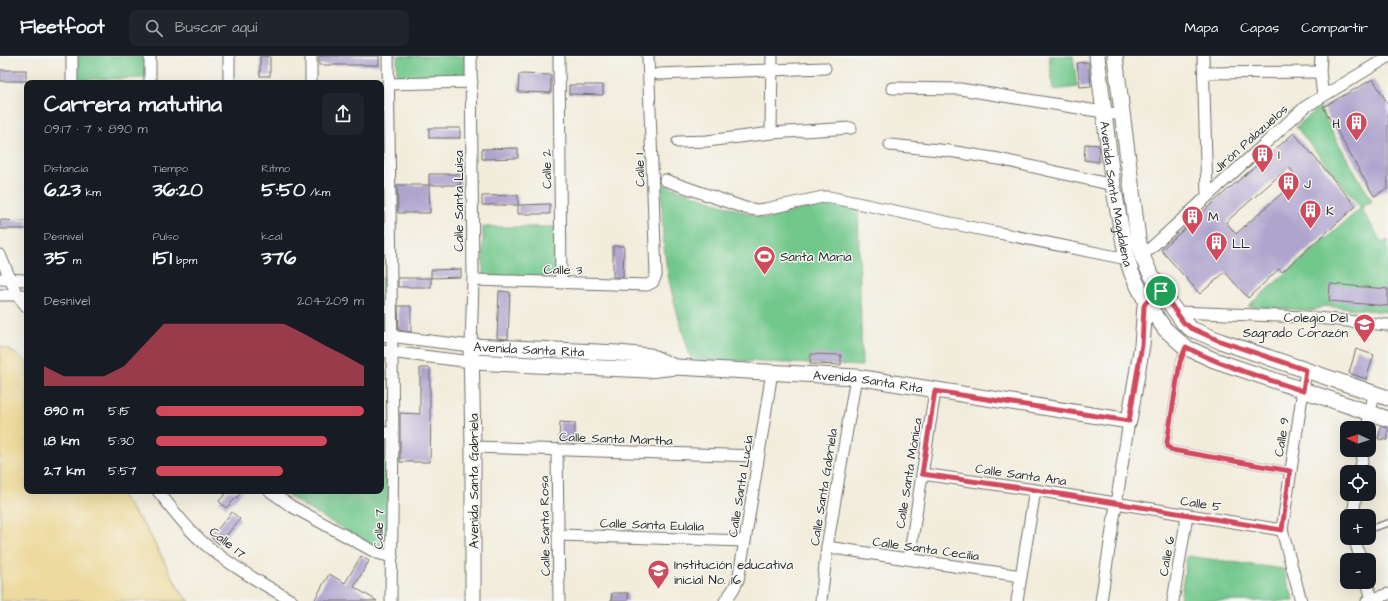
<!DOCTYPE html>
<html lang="es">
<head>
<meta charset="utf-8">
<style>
  body { margin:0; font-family:"Architects Daughter",sans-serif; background:#20242c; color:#f1f3f6; height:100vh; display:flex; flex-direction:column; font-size:15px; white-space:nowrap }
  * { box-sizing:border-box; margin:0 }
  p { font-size:13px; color:#9ea1a6 }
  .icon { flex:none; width:22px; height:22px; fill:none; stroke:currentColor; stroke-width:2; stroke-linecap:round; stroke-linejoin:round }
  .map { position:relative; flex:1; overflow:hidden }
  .panel { position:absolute; left:24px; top:24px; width:360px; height:414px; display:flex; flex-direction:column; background:#171b24; border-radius:8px; box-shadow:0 4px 16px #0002 }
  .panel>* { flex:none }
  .needle { width:26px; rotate:273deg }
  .controls { position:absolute; left:1340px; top:365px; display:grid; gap:8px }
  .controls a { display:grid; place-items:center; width:36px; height:36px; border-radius:8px; background:#171b24; box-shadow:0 4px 16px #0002; font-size:20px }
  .pin { position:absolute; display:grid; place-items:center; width:34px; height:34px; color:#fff; margin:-17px; border:2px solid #fff; border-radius:50%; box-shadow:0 1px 4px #0007 }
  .round { display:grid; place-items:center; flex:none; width:42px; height:42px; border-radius:8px; background:#20242c }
  .head { display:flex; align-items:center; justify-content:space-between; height:68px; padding:0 20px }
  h1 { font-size:22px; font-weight:700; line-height:30px }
  .stats { display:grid; grid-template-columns:repeat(3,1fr); gap:6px; height:68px; padding:4px 20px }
  .stats div { display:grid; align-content:center }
  .stats b { font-size:20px; font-weight:700 }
  .stats small { font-size:11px; font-weight:400 }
  .stats p { font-size:11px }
  .chart { height:112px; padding:8px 20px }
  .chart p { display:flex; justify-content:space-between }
  .chart svg { width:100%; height:72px; margin-top:4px; fill:#d1495b; opacity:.7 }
  ul { padding:0 20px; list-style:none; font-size:13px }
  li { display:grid; grid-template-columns:64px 48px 1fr; align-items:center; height:30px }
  li i { height:10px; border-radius:5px; background:#d1495b }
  header { display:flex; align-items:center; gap:24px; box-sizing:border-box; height:56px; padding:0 20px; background:#171b24; border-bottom:1px solid #363941 }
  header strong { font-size:19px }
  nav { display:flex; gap:22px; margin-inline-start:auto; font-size:14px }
  .search { width:280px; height:36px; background:#20242c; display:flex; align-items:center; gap:10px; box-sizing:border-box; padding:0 14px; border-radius:8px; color:#9ea1a6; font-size:15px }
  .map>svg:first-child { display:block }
  .green { fill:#72c88c; stroke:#4e7a5c }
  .sand { fill:#eeda9e; stroke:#8c8264 }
  .building { fill:#afa4cd; fill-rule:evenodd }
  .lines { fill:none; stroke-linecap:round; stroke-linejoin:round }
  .lane-casing { stroke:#716f69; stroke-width:8 }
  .street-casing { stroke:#716f69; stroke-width:13 }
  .secondary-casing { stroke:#716f69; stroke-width:17 }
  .lane { stroke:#fff; stroke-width:5.5 }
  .street { stroke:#fff; stroke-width:11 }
  .secondary { stroke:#fff; stroke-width:15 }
  .route-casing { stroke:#fff; stroke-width:8 }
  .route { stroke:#d1495b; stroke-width:5 }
  .labels { text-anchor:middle; stroke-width:3; stroke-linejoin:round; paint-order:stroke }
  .poi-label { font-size:13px; fill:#2b2b2b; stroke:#f6f6f2; text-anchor:start }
  .street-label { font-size:13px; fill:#2b2b2b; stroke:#f6f6f2 }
</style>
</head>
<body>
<header>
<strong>Fleetfoot</strong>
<div class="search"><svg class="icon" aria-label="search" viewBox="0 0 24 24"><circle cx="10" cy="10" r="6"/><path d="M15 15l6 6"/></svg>Buscar aquí</div>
<nav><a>Mapa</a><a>Capas</a><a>Compartir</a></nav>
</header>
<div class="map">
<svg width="1388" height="545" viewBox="0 0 1388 545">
  <rect width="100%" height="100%" fill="#f6f6f2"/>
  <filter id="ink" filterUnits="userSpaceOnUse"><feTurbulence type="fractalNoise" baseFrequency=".025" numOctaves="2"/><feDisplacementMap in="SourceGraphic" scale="8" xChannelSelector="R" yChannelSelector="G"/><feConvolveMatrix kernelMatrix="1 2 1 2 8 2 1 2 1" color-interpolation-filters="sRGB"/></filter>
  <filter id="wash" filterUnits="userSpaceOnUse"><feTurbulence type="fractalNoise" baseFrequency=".012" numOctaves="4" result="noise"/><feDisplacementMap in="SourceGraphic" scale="16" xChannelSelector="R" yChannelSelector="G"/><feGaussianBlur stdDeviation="0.9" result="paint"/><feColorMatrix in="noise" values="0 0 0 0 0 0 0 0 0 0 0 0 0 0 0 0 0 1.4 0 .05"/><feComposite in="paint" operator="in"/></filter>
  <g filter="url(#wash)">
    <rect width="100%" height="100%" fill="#f2ecdb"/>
    <g class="green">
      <path d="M78,0H147L146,22L78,24Z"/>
      <path d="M397,0H465V22L397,20Z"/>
      <path d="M1049,0H1073L1077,31L1053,34Z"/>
      <path d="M1320,51L1333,78L1372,145L1361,152L1382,187L1388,184V256L1323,250L1313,255L1248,250L1361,152L1296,71Z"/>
      <path d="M662,128L765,163L828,146L858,152L862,310L691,303C681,269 669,234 665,199C662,176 662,152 662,128Z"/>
      <path d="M483,171H556L557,221H483Z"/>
      <path d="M381,221H388L387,274L381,276Z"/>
      <path d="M381,381L385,382L390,388V489L384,493L377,492L307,452L281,435H381Z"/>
      <path d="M1187,500L1283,513L1294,545H1180Z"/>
    </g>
    <path class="sand" d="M0,290L10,294L27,306V435H118L148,475L181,537L190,545H0Z"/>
    <g id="blocks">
      <g class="building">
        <rect x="260" y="0" width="10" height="20"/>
        <rect x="319" y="0" width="60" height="9"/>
        <path d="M1088,6L1091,30L1080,31L1077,7Z"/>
        <rect x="0" y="14" width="26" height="11"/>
        <path d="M519,18L551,19V37L518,36Z"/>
        <path d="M1373,23L1388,48V132L1374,140L1323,51Z"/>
        <path d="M569,29H603V39L569,38Z"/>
        <rect x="429" y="72" width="31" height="10"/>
        <path d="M1294,77L1356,150L1282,216L1279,213L1248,242L1225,216L1200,238L1161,194L1217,143ZM1289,111L1298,123L1236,178L1226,166Z"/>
        <path d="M1085,88L1099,89V106L1084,104Z"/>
        <path d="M518,92V102L482,103V93Z"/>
        <path d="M429,118H461L460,129H429Z"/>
        <path d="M397,129H429L430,157H398Z"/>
        <path d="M518,139V149H482V140Z"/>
        <path d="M550,148V158H518V149Z"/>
        <path d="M0,164L27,165V173H0Z"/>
        <path d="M613,190H624L623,221H613Z"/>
        <path d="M461,213V221L431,222V214Z"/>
        <rect x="398" y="222" width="33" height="9"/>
        <path d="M1330,228L1388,233V250L1329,245Z"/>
        <path d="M499,235L510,236L508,283L497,282Z"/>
        <path d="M398,250H411V276L399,274Z"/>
        <path d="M1356,293L1374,299L1366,323L1349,317Z"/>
        <path d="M811,298L841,299V309L810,308Z"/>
        <path d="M420,312H430V358H431L430,406H400V357L420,358Z"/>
        <path d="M560,366L575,367V386L559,385Z"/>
        <path d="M1381,370L1388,372V384L1378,383Z"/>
        <path d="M228,435H243L226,452L219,445Z"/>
        <path d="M232,456L240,463L219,488L211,481Z"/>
        <path d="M361,500L369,505L354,531L377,545H314L329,518L345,527Z"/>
        <path d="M612,537H628V545H611Z"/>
      </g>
    </g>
  </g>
  <g filter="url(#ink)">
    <use href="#blocks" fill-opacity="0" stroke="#716f69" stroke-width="1"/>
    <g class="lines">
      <defs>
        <g id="lane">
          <path d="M1185,291L1180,306L1167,386L1168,391L1172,394L1290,415"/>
          <path d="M1369,473L1388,467"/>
        </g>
        <g id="street">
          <path d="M72,0V27"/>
          <path d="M150,0V27"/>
          <path d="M229,0V27"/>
          <path d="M388,0L393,378L391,545"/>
          <path d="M559,0L561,227"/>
          <path d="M1203,0L1207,139"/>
          <path d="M1321,0L1320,16L1323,40"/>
          <path d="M1204,17L1320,16"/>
          <path d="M658,18L825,12"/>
          <path d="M311,27V0"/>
          <path d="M388,28L472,26"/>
          <path d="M892,32L960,33L1122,59"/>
          <path d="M771,77L851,72"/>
          <path d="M678,86L707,85L771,77L772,0"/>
          <path d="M890,89L949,95L999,103L1113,129"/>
          <path d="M665,124L745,152L757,154L765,153L823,141H829L974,172L1127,203"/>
          <path d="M0,199L17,239L27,251"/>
          <path d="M1142,200L1305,51L1388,1"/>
          <path d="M0,223L27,224"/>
          <path d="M473,224L647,229L653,226L656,219L648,0"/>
          <path d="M0,239H23"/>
          <path d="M1177,256L1306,261L1388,269"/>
          <path d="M381,279L471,290L473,224L471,0"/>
          <path d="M381,295L472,306"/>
          <path d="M1367,372L1374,338"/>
          <path d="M381,376L393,378"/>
          <path d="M473,391L758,400"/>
          <path d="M557,394L559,545"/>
          <path d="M1360,416L1364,394"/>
          <path d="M922,418L1035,434L1282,474"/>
          <path d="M158,435C173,454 188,474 207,490C233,511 263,528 292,545"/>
          <path d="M270,435L291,450L377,497L392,501"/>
          <path d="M1353,460L1356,438"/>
          <path d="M559,479L745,485"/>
          <path d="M1354,482L1361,504"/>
          <path d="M827,491L1021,520"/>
          <path d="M909,503L935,335"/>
          <path d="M1367,526L1372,543"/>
          <path d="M725,545L733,534L738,524L745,485L772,316"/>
          <path d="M821,545L827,491L856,321"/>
          <path d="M1017,545L1035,434"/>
          <path d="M1101,545L1129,365"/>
          <path d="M1173,545L1187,459"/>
          <path d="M1301,545L1282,474L1306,314"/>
          <path d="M1367,545L1388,538"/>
        </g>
        <g id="secondary">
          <path id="s1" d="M1097,0L1113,129L1127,203L1132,218L1146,246L1165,273L1185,291L1214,304L1388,363"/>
          <path d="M1115,0L1138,183L1142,200L1149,215L1161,235L1184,267L1191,273L1220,285L1388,342"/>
          <path id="s2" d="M472,306L648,314L676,311L856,321L1129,365L1142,289L1145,250L1146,246L1161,235"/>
          <path id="s3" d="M473,545V391L471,290L618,297L650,300L675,311"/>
        </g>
      </defs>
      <use href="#lane" class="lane-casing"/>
      <use href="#street" class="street-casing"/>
      <use href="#secondary" class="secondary-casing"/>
      <use href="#lane" class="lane"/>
      <use href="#street" class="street"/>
      <use href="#secondary" class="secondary"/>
    </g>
  </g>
  <g class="lines" filter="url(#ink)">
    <defs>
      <path id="route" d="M1161,235L1184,267L1191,272L1220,285L1306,314L1303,335C1265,322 1221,310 1186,291L1180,306L1167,386L1168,391L1172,394L1290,415L1282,474L1035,434L922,418L935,335L1129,365L1142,289L1144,250L1146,246Z"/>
    </defs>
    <use href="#route" class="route-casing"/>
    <use href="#route" class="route"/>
  </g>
  <defs>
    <symbol id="building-pin" viewBox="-11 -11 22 30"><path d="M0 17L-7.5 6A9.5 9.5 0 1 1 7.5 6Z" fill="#d1495b" stroke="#f6f6f2"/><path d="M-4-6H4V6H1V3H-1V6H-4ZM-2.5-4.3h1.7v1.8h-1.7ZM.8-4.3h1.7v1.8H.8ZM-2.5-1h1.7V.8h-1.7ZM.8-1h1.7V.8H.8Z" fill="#fff"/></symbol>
    <symbol id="stadium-pin" viewBox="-11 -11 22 30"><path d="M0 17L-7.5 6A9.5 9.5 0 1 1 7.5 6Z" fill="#d1495b" stroke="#f6f6f2"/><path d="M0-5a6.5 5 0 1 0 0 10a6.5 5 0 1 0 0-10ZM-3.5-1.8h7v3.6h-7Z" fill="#fff"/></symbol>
    <symbol id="school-pin" viewBox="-11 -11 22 30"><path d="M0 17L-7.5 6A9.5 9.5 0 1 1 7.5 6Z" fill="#d1495b" stroke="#f6f6f2"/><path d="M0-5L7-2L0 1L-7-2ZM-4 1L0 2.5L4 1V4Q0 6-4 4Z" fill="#fff"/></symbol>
  </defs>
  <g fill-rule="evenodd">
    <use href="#building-pin" x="1344" y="54" width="25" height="34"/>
    <use href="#building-pin" x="1250" y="86" width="25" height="34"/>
    <use href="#building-pin" x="1276" y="114" width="25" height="34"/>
    <use href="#building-pin" x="1298" y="142" width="25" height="34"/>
    <use href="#building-pin" x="1180" y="148" width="25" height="34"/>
    <use href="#building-pin" x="1204" y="174" width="25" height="34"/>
    <use href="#stadium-pin" x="752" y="188" width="25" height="34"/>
    <use href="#school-pin" x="1352" y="256" width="25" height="34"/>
    <use href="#school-pin" x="646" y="502" width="25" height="34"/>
  </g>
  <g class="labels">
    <g class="poi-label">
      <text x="1340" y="72" text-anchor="end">H</text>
      <text x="1278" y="103">I</text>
      <text x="1304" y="132">J</text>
      <text x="1326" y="159">K</text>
      <text x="1208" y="165">M</text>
      <text x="1232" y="192">LL</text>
      <text x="780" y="205">Santa Maria</text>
      <text x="1348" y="266" text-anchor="end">Colegio Del<tspan x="1348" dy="15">Sagrado Corazón</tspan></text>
      <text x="674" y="513">Institución educativa<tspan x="674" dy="15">inicial No. 16</tspan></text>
    </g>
    <g class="street-label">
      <text transform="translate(1250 82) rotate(-42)" y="5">Jirón Palazuelos</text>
      <text transform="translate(546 113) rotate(-91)" y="5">Calle 2</text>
      <text transform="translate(639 114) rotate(-92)" y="5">Calle 1</text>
      <text dy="5" stroke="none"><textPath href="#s1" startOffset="139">Avenida Santa Magdalena</textPath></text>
      <text transform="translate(458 145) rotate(-90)" y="5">Calle Santa Luisa</text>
      <text transform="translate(563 213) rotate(1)" y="5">Calle 3</text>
      <text dy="5" stroke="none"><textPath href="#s3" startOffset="313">Avenida Santa Rita</textPath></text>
      <text dy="5" stroke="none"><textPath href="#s2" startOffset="397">Avenida Santa Rita</textPath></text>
      <text transform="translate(1281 381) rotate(-81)" y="5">Calle 9</text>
      <text transform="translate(616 382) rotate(2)" y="5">Calle Santa Martha</text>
      <text transform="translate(908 417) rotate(-81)" y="5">Calle Santa Mónica</text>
      <text transform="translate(1021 418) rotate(8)" y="5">Calle Santa Ana</text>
      <text transform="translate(473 425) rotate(-90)" y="5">Avenida Santa Gabriela</text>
      <text transform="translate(740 430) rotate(-81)" y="5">Calle Santa Lucía</text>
      <text transform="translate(823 431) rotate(-81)" y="5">Calle Santa Gabriela</text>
      <text transform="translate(1201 447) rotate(9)" y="5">Calle 5</text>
      <text transform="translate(652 468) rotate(2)" y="5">Calle Santa Eulalia</text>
      <text transform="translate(544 470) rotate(-91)" y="5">Calle Santa Rosa</text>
      <text transform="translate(378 473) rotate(-89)" y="5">Calle 7</text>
      <text transform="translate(228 486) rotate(38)" y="5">Calle 17</text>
      <text transform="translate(926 492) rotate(8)" y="5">Calle Santa Cecilia</text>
      <text transform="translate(1166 500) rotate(-80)" y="5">Calle 6</text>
    </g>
  </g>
</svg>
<div class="controls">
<a><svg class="needle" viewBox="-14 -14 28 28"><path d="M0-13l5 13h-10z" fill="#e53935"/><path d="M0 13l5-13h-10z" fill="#9ea1a6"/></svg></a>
<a><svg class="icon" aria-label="locate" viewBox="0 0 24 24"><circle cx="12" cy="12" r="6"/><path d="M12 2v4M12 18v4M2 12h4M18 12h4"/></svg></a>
<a>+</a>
<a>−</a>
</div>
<div class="pin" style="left:1161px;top:235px;background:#1e9e55"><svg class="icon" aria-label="arrive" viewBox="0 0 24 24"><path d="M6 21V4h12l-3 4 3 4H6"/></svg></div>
<section class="panel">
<div class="head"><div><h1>Carrera matutina</h1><p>09:17 · 7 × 890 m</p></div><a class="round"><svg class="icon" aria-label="share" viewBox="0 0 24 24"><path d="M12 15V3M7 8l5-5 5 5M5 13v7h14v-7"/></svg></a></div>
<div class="stats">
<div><p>Distancia</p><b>6.23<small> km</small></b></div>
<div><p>Tiempo</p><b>36:20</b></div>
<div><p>Ritmo</p><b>5:50<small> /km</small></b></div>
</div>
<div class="stats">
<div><p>Desnivel</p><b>35<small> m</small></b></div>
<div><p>Pulso</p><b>151<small> bpm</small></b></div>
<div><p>kcal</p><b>376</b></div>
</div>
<div class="chart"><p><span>Desnivel</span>204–209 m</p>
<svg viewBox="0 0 160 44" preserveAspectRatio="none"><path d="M0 44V32L10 38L20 38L30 38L40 32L50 19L60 6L70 6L80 6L90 6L100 6L110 6L120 6L130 12L140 19L150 25L160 32V44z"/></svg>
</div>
<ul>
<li><b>890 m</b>5:15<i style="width:100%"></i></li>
<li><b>1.8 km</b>5:30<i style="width:82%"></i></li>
<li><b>2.7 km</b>5:57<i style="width:61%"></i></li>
</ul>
</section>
</div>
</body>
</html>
